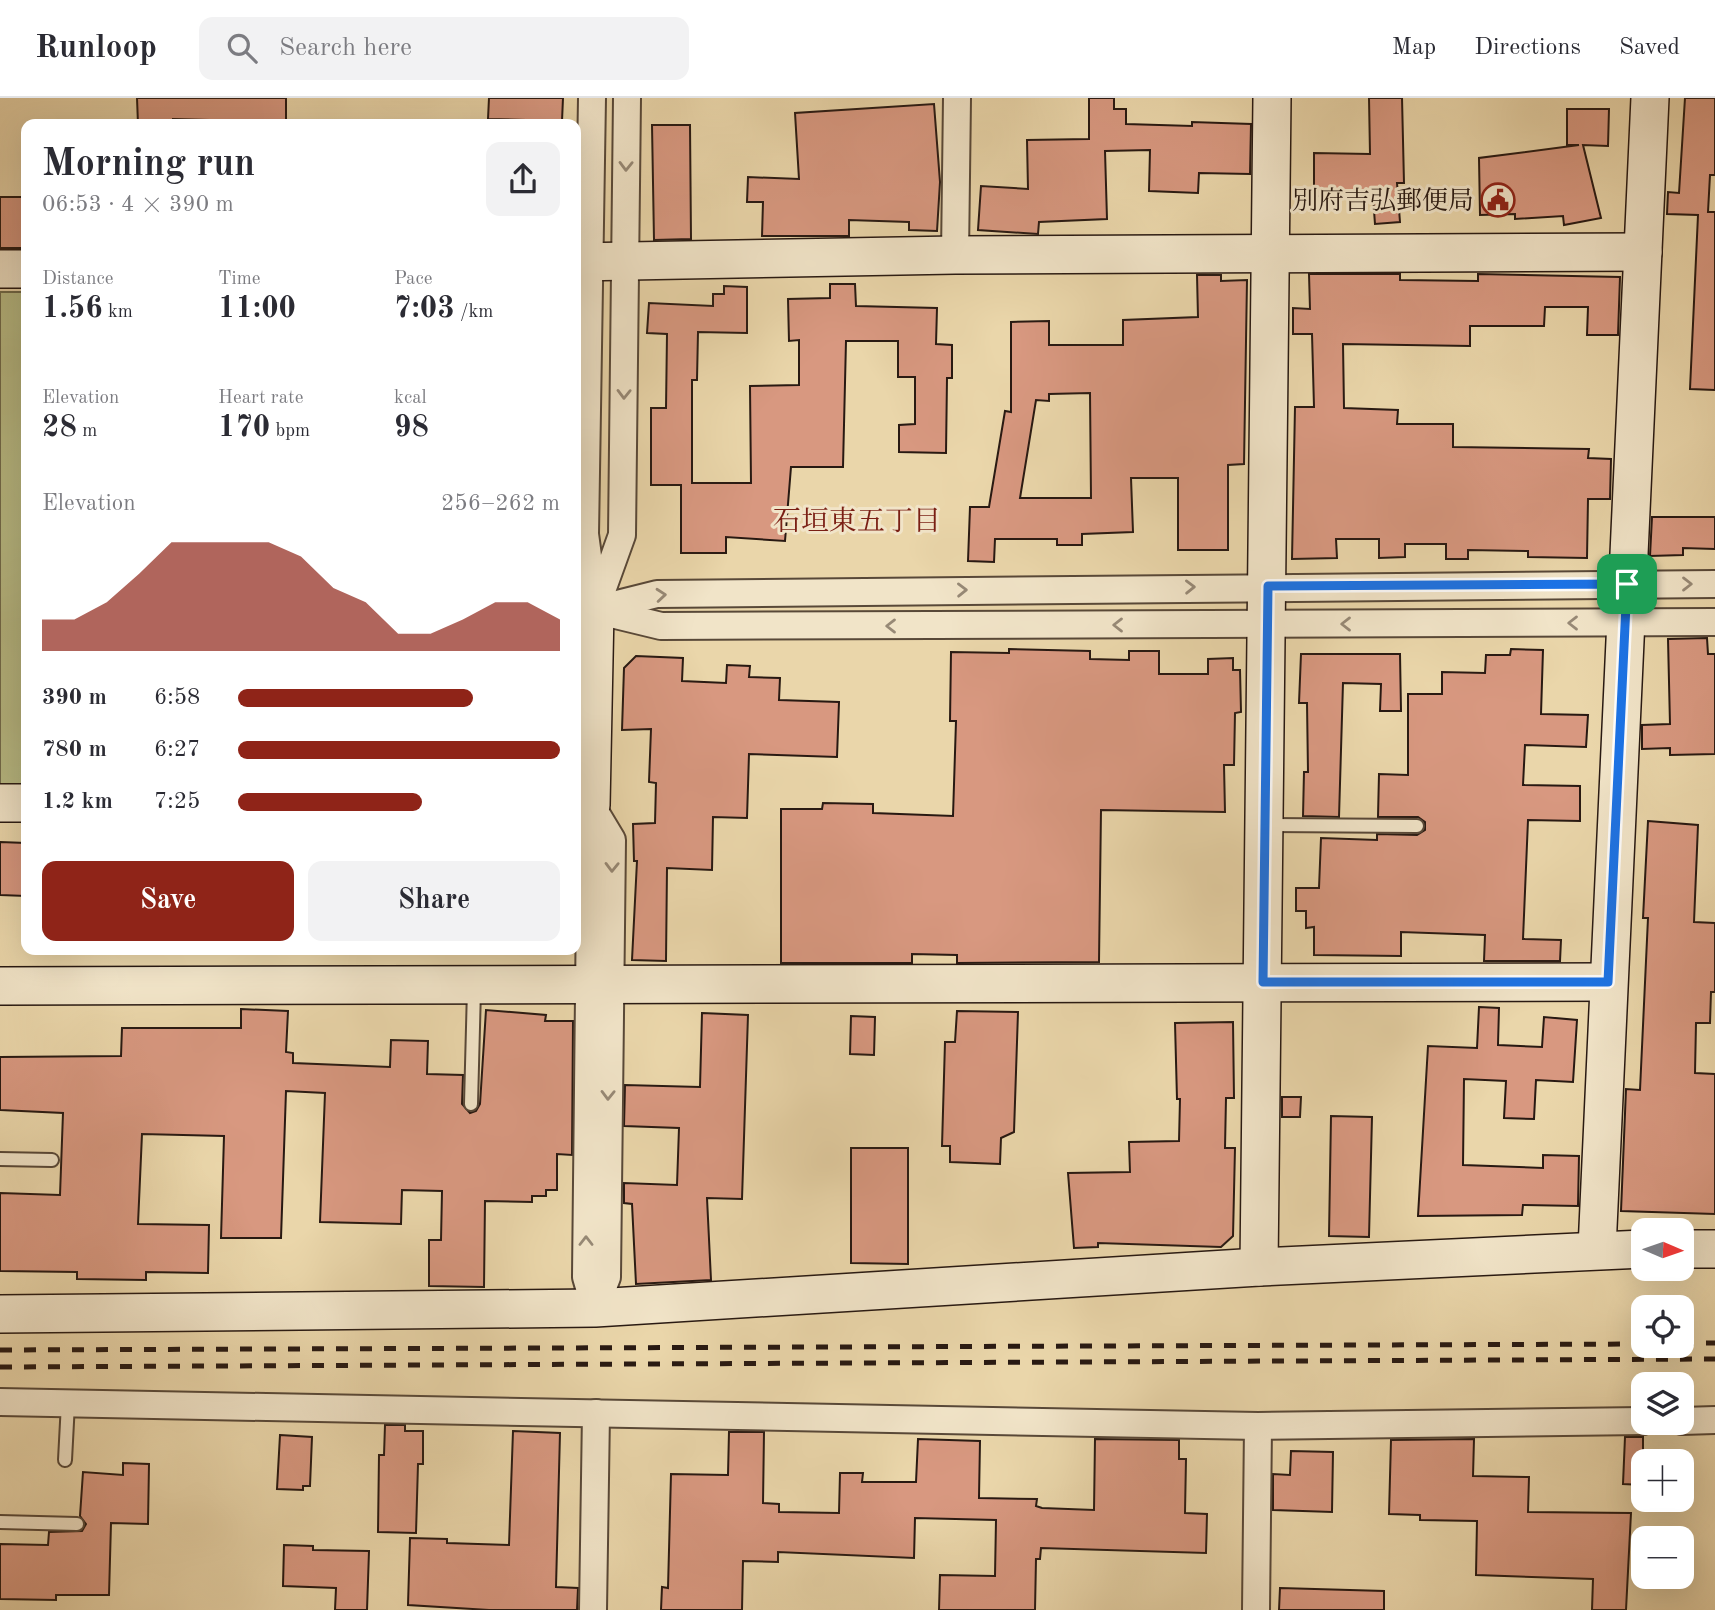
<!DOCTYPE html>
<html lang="en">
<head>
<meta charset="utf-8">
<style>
  body { margin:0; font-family:"Old Standard TT","Noto Serif JP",serif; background:#f2f2f3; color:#2b2b33; height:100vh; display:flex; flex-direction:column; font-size:26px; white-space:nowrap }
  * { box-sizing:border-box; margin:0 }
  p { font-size:23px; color:#7c7c81 }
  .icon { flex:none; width:38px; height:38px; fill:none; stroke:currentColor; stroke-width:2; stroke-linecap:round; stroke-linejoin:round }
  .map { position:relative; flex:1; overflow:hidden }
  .details { position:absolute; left:21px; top:21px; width:560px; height:836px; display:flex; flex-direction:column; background:#fff; border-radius:14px; box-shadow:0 7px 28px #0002 }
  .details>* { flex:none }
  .needle { width:46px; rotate:92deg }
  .fabs { position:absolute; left:1631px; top:1120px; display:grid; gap:14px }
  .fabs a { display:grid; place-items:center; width:63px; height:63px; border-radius:14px; background:#fff; box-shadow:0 7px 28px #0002; font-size:35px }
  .pin { position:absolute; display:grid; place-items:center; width:60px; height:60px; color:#fff; margin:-30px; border-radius:14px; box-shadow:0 4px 10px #0006 }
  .round { display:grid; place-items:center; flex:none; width:74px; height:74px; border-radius:14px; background:#f2f2f3 }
  .summary { display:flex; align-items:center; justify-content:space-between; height:119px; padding:0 21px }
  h1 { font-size:38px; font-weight:700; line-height:52px }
  .metrics { display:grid; grid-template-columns:repeat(3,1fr); gap:10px; height:119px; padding:7px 21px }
  .metrics div { display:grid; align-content:center }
  .metrics b { font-size:30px; font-weight:700 }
  .metrics small { font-size:19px; font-weight:400 }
  .metrics p { font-size:19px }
  .chart { height:196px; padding:14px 21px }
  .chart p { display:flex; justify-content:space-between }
  .chart svg { width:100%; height:126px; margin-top:7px; fill:#8f2418; opacity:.7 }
  .button { display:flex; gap:14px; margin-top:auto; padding:14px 21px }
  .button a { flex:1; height:80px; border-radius:14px; background:#8f2418; color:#fff; font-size:28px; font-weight:700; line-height:80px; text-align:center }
  .button a+a { background:#f2f2f3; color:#2b2b33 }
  ul { padding:0 21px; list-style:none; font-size:23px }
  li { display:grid; grid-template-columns:112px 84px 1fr; align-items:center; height:52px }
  li i { height:18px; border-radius:9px; background:#8f2418 }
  header { display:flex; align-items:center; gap:42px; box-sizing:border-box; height:98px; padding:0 35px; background:#fff; border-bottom:2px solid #e1e1e2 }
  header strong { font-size:33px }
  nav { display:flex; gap:38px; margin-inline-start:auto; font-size:24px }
  .search { width:490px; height:63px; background:#f2f2f3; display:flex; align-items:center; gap:18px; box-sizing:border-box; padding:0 24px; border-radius:14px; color:#7c7c81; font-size:26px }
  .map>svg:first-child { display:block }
  .park { fill:#b9bd87; stroke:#706b4c; stroke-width:2 }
  .building { fill:#d89880; stroke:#281912; stroke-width:2; fill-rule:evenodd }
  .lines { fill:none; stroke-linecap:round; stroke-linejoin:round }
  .lane-casing { stroke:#584838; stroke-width:16 }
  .street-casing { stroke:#584838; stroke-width:30 }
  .secondary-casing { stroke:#281912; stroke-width:40 }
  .lane { stroke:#f1e4c8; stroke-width:12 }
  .street { stroke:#f1e4c8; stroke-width:26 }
  .secondary { stroke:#f1e4c8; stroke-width:37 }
  .rail { stroke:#281912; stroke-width:5; stroke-dasharray:12 12; stroke-linecap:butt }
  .oneway { stroke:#978976 }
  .route-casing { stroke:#fff; stroke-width:14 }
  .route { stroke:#1a73e8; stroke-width:9 }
  .labels { text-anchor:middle; stroke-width:6; stroke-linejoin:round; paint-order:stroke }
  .poi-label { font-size:26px; fill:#281912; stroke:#f1e4c8; text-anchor:end }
  .neighbourhood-label { font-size:28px; fill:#7a1f14; stroke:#f1e4c8 }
</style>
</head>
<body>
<header>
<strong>Runloop</strong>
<div class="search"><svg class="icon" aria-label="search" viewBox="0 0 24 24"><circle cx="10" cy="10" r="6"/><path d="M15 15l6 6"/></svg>Search here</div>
<nav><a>Map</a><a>Directions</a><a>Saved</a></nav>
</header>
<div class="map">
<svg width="1715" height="1512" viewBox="0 0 1715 1512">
  <rect width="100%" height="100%" fill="#ead6aa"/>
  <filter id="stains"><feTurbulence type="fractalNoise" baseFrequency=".00286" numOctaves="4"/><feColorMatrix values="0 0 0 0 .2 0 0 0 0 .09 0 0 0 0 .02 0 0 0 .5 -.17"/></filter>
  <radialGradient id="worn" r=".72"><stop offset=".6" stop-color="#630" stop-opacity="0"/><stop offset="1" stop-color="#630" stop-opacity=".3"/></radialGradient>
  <path class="park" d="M0,194H26V688L0,687Z"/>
  <g class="building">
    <path d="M137,0H286V24L173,21V26H138Z"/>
    <path d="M489,0H563L562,23L488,21Z"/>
    <path d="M1089,0H1114V11H1126V26L1192,28V24L1251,26L1250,76L1199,75L1198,95L1149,93L1150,52L1105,53L1107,121L1039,124L1038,136L978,132L981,88L1028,91L1027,42L1089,41Z"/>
    <path d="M1369,0H1402L1404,85H1397L1400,124L1375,126L1373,99L1314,98V55L1370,56Z"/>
    <path d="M1685,0H1715V77H1710L1708,114H1715V292L1690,291L1698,117L1667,116L1668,94L1679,95Z"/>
    <path d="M934,6L940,84L937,133L909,132V124L849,122V138H762L763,104H747L748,79L799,81L795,15Z"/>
    <path d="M1567,11H1609L1608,48L1583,47L1601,120L1564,127L1563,118L1515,121V116L1480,117L1479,60L1579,47H1567Z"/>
    <path d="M652,27H690L691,141L654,142Z"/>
    <rect x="0" y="99" width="26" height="51"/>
    <path d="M1309,176H1400V182L1478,183V176L1620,179L1618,237H1587L1588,209H1545L1544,228H1470V248L1343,246L1344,310L1398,312L1397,326H1453V349L1589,351L1588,360L1611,361L1610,401H1588L1587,460L1528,459V453L1468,452V461H1446V446H1405V459L1379,460V441H1336L1337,460L1292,461L1295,309H1314L1312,236H1293V210L1310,211Z"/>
    <path d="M1197,177H1221V183L1247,182L1244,366L1228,367V452H1178V380H1131L1133,434L1082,436V447H1057V441H995L994,464L968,463L970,409H989L1005,313L1011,314V224L1049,223V247H1123V222L1198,219ZM1090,295L1091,400H1020L1036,302L1049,303V296Z"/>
    <path d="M830,186H855L856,208L937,210L936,246L952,247V280H947L946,355L899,354V327L915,326V279H898V243H846L843,369H791L785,443L726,439V455H681V387H651V310H666L667,236L647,235L649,205L713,208V196H724V188L747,189V235L698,234L697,282H692V385H751L750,288L799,287V242L789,243L788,201L830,200Z"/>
    <path d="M1652,419H1715V451L1683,450V457L1650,458Z"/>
    <path d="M1707,540L1708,556H1715V656L1670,657V650L1642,651V627L1670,626L1668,541Z"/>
    <path d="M1009,551L1090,553V561L1129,562V553H1159V576H1208V561L1233,560V572H1240L1241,614L1235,615L1234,667H1224L1225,714L1101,712L1099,864L957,865V857L912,856V865H781V711H822L823,705L873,706V715L953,718L956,623H950L951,554L1009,555Z"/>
    <path d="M1511,551L1543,552L1541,616L1588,617L1586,649L1525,647L1523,687L1580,688V723L1528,722L1523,841L1561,842L1560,863H1484L1485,837L1401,834V858L1314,857V829L1306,830V813H1296V790H1319L1321,740L1377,742V736L1417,737L1425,732V724L1418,719H1378L1379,676L1408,677V596H1442V574L1485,575L1486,557H1510Z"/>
    <path d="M1301,556H1400L1401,613H1380L1381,586L1343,585L1339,719L1303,718L1304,674H1308L1307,605H1299Z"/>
    <path d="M636,558L683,560L682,583L726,585L727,567L750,568L749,579L780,580L779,602L839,604L837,659L749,656L747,720L713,719L712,772L667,770L666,863L632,862L637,763H634L633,726L655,725L656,685L649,684L651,631L622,632L624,570Z"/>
    <path d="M1648,723L1698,727L1694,824L1715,825V894H1711L1710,925H1696L1695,975L1715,976V1116L1621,1113L1626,991L1640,992L1648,820H1643Z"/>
    <path d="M0,744L26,745V798L0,797Z"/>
    <path d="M1479,909L1499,910L1498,947L1542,949L1544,919L1577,922L1573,984L1536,982L1534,1021L1504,1020L1506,983L1464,981L1463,1067L1543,1070V1057L1579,1058L1578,1108L1523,1107L1522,1117L1418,1118L1428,948L1477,950Z"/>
    <path d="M241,911L288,913L286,954L293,955V965L390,969L391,942L428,943L427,976L463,977L462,1006L470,1015L476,1013L480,1006L486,912L546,917L545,923H573L572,1057L557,1056V1092H546V1098H532V1104L485,1103L484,1189L429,1188V1142H441L442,1093L402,1092L401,1126L320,1124L325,995L286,993L281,1140H221L224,1038L142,1036L138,1126L209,1127L208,1175L146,1174V1182L77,1181V1174L0,1173V1095L60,1097L63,1015L0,1012V959L121,958L122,930H241Z"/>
    <path d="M957,913L1018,914L1014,1034L1001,1040L1000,1066L950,1064V1048H942L945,944H955Z"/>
    <path d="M702,915L748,917L742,1101L707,1100L711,1182L636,1186L632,1106L624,1105V1085L677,1087L679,1030L624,1028L625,987L700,989Z"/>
    <path d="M851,918L875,919L874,957L850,956Z"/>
    <path d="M1233,924L1234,1000H1226L1225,1050H1235L1233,1138L1221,1149L1098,1145V1149L1074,1150L1068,1075L1130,1074L1129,1044L1179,1043L1180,1001H1177L1175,925Z"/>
    <path d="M1282,999H1301L1300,1019H1282Z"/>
    <path d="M1331,1018L1372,1019L1369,1139L1329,1138Z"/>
    <path d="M851,1050H908V1166L851,1165Z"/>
    <path d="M385,1327H405V1333H423V1366H418L416,1435L378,1434L379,1357H384Z"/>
    <path d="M513,1333L560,1335L556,1489L578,1490L577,1512H489L408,1507L410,1440L447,1441V1445L509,1447Z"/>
    <path d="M729,1334H764L763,1405L779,1406V1414L839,1415L840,1375H863L862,1384H916L918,1341L980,1343L979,1400L1037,1401L1036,1408L1042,1410L1094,1412L1095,1341L1179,1342V1361H1186L1185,1415L1207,1416L1206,1455L1041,1450L1040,1461H1036L1035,1512H939L940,1477L995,1478L996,1422L915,1420L914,1460L778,1454V1464L743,1463L742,1512H661L662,1489L668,1490L671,1376L728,1377Z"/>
    <path d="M280,1337L312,1339L310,1388H303V1392L277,1391Z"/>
    <path d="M1625,1339H1643V1387L1623,1386Z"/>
    <path d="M1474,1341L1473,1378L1529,1379L1528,1414L1631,1415L1626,1512H1592L1593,1481L1476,1477L1477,1423L1420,1422V1417L1389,1416L1391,1342Z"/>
    <path d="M1291,1353L1333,1354L1332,1414L1273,1412V1376L1290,1377Z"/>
    <path d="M123,1365L149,1366L148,1426L111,1425L109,1497H56V1502L0,1501V1446L48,1447L49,1434L82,1433L86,1426L80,1418L83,1374L123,1377Z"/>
    <path d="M284,1447L313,1448V1452L369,1453L367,1512H335L336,1490L283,1488Z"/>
    <path d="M1280,1490L1384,1493V1512H1279Z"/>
  </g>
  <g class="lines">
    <defs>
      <g id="lane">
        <path d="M1267,727L1417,728"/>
        <path d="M471,1006L474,891"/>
        <path d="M0,1061L52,1062"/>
        <path d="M65,1362L68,1305"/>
        <path d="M0,1424L77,1426"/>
      </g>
      <g id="street">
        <path d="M592,0L585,436L595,510"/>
        <path d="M955,157L957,0"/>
        <path d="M597,511L657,496L1715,486"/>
        <path d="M595,512L661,528L1715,524"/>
        <path d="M595,512L622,437L627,0"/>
        <path d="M591,707L612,742L607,1179L595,1210"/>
        <path d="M591,709L586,1179L595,1210"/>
        <path d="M0,1304L1258,1328L1643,1323"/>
        <path d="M1682,1323L1715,1322"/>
        <path d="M593,1512L596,1315"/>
        <path d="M1256,1512L1258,1328"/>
      </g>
      <g id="secondary">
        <path d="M576,164L955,157L1643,154"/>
        <path d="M0,171H26"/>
        <path d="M0,705H26"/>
        <path d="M576,707H591L595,512"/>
        <path d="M0,888L1608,884"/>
        <path d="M1597,1151L1650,0"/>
        <path d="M1682,1151H1715"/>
        <path d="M1259,1169L1272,0"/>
        <path d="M0,1216L595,1210L1259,1169L1643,1151"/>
      </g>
    </defs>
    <use href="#lane" class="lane-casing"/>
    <use href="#street" class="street-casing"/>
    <use href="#secondary" class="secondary-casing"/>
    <use href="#lane" class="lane"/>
    <use href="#street" class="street"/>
    <use href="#secondary" class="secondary"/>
    <g class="rail">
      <path d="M1682,1245H1715"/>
      <path d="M0,1252L1643,1246"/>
      <path d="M0,1269L1715,1261"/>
    </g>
  </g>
  <defs><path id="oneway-chevron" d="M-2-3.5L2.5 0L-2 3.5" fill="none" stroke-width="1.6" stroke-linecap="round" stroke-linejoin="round" transform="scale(1.75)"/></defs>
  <g class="oneway">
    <use href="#oneway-chevron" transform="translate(626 68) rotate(91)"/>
    <use href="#oneway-chevron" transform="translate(624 296) rotate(91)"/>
    <use href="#oneway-chevron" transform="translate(1687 486)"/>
    <use href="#oneway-chevron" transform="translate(1190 489) rotate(-1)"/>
    <use href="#oneway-chevron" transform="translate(962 492) rotate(-1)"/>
    <use href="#oneway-chevron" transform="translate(661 497) rotate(-5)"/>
    <use href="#oneway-chevron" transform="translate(1573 525) rotate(180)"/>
    <use href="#oneway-chevron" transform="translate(1346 526) rotate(180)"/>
    <use href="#oneway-chevron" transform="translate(1118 527) rotate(180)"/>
    <use href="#oneway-chevron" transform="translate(891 528) rotate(180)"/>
    <use href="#oneway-chevron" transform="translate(612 769) rotate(91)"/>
    <use href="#oneway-chevron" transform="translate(608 997) rotate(91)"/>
    <use href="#oneway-chevron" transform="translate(586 1143) rotate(-90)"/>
  </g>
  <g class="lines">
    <defs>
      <path id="route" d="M1627,486L1608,884H1263L1268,488Z"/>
    </defs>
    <use href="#route" class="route-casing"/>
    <use href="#route" class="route"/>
  </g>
  <defs>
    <symbol id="civic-ring" viewBox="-11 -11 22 22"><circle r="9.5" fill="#f1e4c8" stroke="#8f2418" stroke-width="1.5"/><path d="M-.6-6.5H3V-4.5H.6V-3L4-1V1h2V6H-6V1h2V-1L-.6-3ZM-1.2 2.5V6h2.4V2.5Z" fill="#8f2418"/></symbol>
  </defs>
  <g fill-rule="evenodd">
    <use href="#civic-ring" x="1479" y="83" width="38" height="38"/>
  </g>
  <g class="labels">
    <g class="poi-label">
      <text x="1474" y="111">別府吉弘郵便局</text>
    </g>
    <g class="neighbourhood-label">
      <text x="857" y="432">石垣東五丁目</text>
    </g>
  </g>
  <rect width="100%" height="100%" filter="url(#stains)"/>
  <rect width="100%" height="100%" fill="url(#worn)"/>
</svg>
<div class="fabs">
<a><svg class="needle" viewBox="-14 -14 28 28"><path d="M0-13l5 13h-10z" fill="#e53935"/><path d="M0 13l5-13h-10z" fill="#7c7c81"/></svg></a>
<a><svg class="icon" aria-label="locate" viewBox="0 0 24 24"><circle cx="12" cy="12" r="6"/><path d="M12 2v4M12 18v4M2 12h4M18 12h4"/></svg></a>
<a><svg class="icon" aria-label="layers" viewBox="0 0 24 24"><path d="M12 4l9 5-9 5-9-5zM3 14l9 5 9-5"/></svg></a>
<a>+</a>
<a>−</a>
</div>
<div class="pin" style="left:1627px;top:486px;background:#1e9e55"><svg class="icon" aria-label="arrive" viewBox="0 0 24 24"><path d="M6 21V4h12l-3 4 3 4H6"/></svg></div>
<section class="details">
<div class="summary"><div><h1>Morning run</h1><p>06:53 · 4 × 390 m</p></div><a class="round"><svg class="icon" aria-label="share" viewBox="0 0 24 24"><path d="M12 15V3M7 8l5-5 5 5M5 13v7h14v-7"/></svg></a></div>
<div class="metrics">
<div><p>Distance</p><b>1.56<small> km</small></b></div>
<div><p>Time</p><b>11:00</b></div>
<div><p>Pace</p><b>7:03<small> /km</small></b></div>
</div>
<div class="metrics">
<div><p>Elevation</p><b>28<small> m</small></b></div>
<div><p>Heart rate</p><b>170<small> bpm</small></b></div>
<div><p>kcal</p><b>98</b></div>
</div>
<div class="chart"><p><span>Elevation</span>256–262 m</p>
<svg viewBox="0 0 160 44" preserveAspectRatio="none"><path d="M0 44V33L10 33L20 27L30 17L40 6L50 6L60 6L70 6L80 11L90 22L100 27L110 38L120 38L130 33L140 27L150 27L160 33V44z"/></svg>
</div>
<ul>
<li><b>390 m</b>6:58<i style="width:73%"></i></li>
<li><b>780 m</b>6:27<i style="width:100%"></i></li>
<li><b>1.2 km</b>7:25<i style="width:57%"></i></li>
</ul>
<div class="button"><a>Save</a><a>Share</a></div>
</section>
</div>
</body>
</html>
